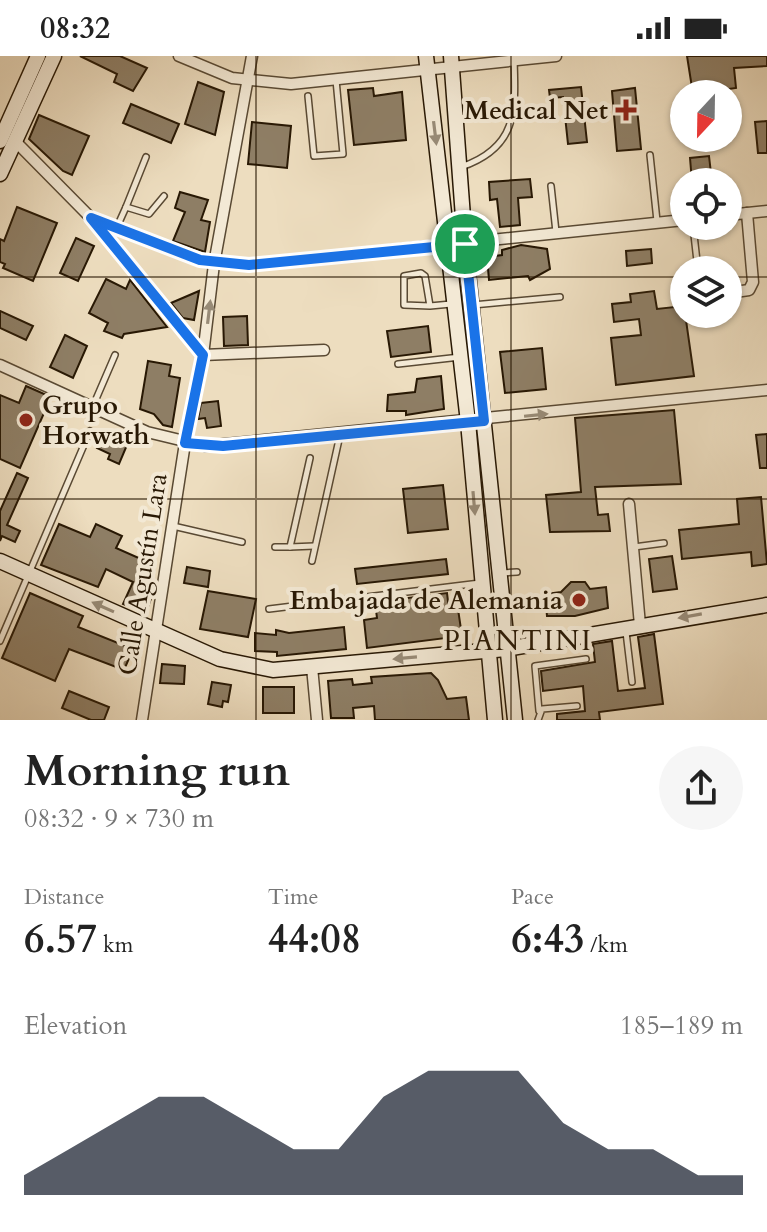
<!DOCTYPE html>
<html lang="en">
<head>
<meta charset="utf-8">
<style>
  body { margin:0; font-family:Cardo,serif; background:#f6f6f6; color:#222; height:100vh; display:flex; flex-direction:column; font-size:30px; white-space:nowrap }
  * { box-sizing:border-box; margin:0 }
  p { font-size:26px; color:#767676 }
  .icon { flex:none; width:44px; height:44px; fill:none; stroke:currentColor; stroke-width:2; stroke-linecap:round; stroke-linejoin:round }
  .map { position:relative; height:664px; overflow:hidden }
  .details { display:flex; flex-direction:column; background:#fff; flex:1 }
  .details>* { flex:none }
  .needle { width:52px; rotate:202deg }
  .buttons { position:absolute; left:670px; top:24px; display:grid; gap:16px }
  .buttons a { display:grid; place-items:center; width:72px; height:72px; border-radius:50%; background:#fff; box-shadow:0 2px 6px #0004; font-size:40px }
  .pin { position:absolute; display:grid; place-items:center; width:68px; height:68px; color:#fff; margin:-34px; border:4px solid #fff; border-radius:50%; box-shadow:0 2px 8px #0007 }
  .round { display:grid; place-items:center; flex:none; width:84px; height:84px; border-radius:42px; background:#f6f6f6 }
  .head { display:flex; align-items:center; justify-content:space-between; height:136px; padding:0 24px }
  h1 { font-size:44px; font-weight:700; line-height:60px }
  .stats { display:grid; grid-template-columns:repeat(3,1fr); gap:12px; height:136px; padding:8px 24px }
  .stats div { display:grid; align-content:center }
  .stats b { font-size:40px; font-weight:700 }
  .stats small { font-size:22px; font-weight:400 }
  .stats p { font-size:22px }
  .chart { height:224px; padding:16px 24px }
  .chart p { display:flex; justify-content:space-between }
  .chart svg { width:100%; height:144px; margin-top:8px; fill:#111827; opacity:.7 }
  .status { display:flex; justify-content:space-between; align-items:center; height:56px; padding:0 40px; background:#fff; direction:ltr }
  .status svg { height:22px; fill:currentColor }
  .map>svg:first-child { display:block }
  .building { fill:#8e7e65; stroke:#281804; stroke-width:2 }
  .lines { fill:none; stroke-linecap:round; stroke-linejoin:round }
  .lane-casing { stroke:#594933; stroke-width:8 }
  .street-casing { stroke:#594933; stroke-width:13 }
  .secondary-casing { stroke:#281804; stroke-width:17 }
  .lane { stroke:#f3e9d5; stroke-width:5 }
  .street { stroke:#f3e9d5; stroke-width:10 }
  .secondary { stroke:#f3e9d5; stroke-width:14 }
  .oneway { fill:#988b77 }
  .route-casing { stroke:#fff; stroke-width:16 }
  .route { stroke:#1a73e8; stroke-width:10 }
  .grid { fill:none; stroke:#281804; stroke-width:2; stroke-opacity:0.55 }
  .poi-dot { fill:#8f2418; stroke:#f3e9d5; stroke-width:3 }
  .labels { text-anchor:middle; stroke-width:8; stroke-linejoin:round; paint-order:stroke }
  .poi-label { font-size:26px; font-weight:bold; fill:#281804; stroke:#f3e9d5; text-anchor:end }
  .street-label { font-size:26px; fill:#281804; stroke:#f3e9d5 }
  .neighbourhood-label { font-size:28px; letter-spacing:2px; fill:#281804; stroke:#f3e9d5 }
</style>
</head>
<body>
<div class="status"><b>08:32</b><svg viewBox="0 0 49 12"><path d="M0 12V9h3v3zM5 12V6h3v6zM10 12V3h3v9zM15 12V0h3v12zM26 1h20v11H26zM47 4h2v5h-2z"/></svg></div>
<div class="map">
<svg width="767" height="664" viewBox="0 0 767 664">
  <rect width="100%" height="100%" fill="#edddbf"/>
  <filter id="stains"><feTurbulence type="fractalNoise" baseFrequency=".0025" numOctaves="4"/><feColorMatrix values="0 0 0 0 .2 0 0 0 0 .09 0 0 0 0 .02 0 0 0 .5 -.17"/></filter>
  <radialGradient id="worn" r=".72"><stop offset=".6" stop-color="#630" stop-opacity="0"/><stop offset="1" stop-color="#630" stop-opacity=".3"/></radialGradient>
  <g class="building">
    <path d="M80,0H120L147,12L133,35L114,26L117,18Z"/>
    <path d="M687,0H767V10L734,12L736,32L693,38Z"/>
    <path d="M198,26L224,36L215,79L185,68Z"/>
    <path d="M581,31L587,86L568,88L563,41L550,42L549,34Z"/>
    <path d="M373,32L374,40L402,36L406,84L354,89L348,34Z"/>
    <path d="M635,32L641,93L617,95L612,35Z"/>
    <path d="M131,48L179,68L171,87L123,67Z"/>
    <path d="M39,59L89,80L72,119L63,115L29,83Z"/>
    <path d="M767,65V97H758L755,66Z"/>
    <path d="M252,66L291,70L287,112L248,108Z"/>
    <path d="M709,100L712,126H692L690,102Z"/>
    <path d="M530,123L532,141L518,142L520,169L500,171L497,143L490,144L489,126Z"/>
    <path d="M180,136L208,144L201,164L210,166L205,196L173,185L185,156L175,152Z"/>
    <path d="M17,151L57,167L33,225L3,212L5,208L0,206V183L4,185Z"/>
    <path d="M76,182L94,190L78,225L60,217Z"/>
    <path d="M521,189L547,193L550,213L530,224L528,220L489,224L487,201L502,199V194Z"/>
    <path d="M651,193L652,207L627,210L626,195Z"/>
    <path d="M106,223L126,233L130,224L167,271L124,278L122,282L104,275L108,267L89,257Z"/>
    <path d="M199,235L194,264L183,262L171,247Z"/>
    <path d="M654,235L657,253L684,250L694,320L616,329L611,282L641,279L639,263L614,266L612,248L631,246L630,238Z"/>
    <path d="M0,255L33,270L26,284L0,272Z"/>
    <path d="M247,260L248,289L224,290L223,261Z"/>
    <path d="M428,270L431,296L391,301L387,275Z"/>
    <path d="M65,279L87,290L73,322L50,311Z"/>
    <path d="M542,292L546,333L505,337L500,296Z"/>
    <path d="M148,305L171,309L169,320L180,322L172,371L163,369L154,358L140,353Z"/>
    <path d="M441,320L444,353L406,359V355H387L388,339L415,336L417,323Z"/>
    <path d="M26,330L51,341L20,412L0,403V339L19,347Z"/>
    <path d="M218,345L221,370L207,372L205,362L198,363L201,347Z"/>
    <path d="M674,354L681,428L595,431L598,459L608,458L610,475L550,476L546,439L581,436L575,362Z"/>
    <path d="M767,378V412H760L756,379Z"/>
    <path d="M102,379L127,389L119,408L108,403L110,398L97,392Z"/>
    <path d="M17,417L28,422L7,469L20,475L15,486L2,480L0,485V455Z"/>
    <path d="M443,429L448,473L408,477L403,433Z"/>
    <path d="M761,441L767,508L752,510L751,496L682,503L679,474L739,468L737,443Z"/>
    <path d="M59,468L90,481L96,468L122,480L116,492L150,507L141,525L155,531L146,557L123,548L133,526L106,513L98,531L41,509Z"/>
    <path d="M672,500L677,533L653,536L649,503Z"/>
    <path d="M446,503L448,518L357,528L355,513Z"/>
    <path d="M187,511L210,515L208,531L184,527Z"/>
    <path d="M571,526H585L590,533L606,531L608,552L575,560H547L545,538L561,536Z"/>
    <path d="M208,535L256,543L248,581L200,573Z"/>
    <path d="M30,537L83,560L78,571L133,593L124,614L69,593L55,625L2,602Z"/>
    <path d="M447,537L449,554L458,553L462,580L367,592L364,564L377,562L375,546Z"/>
    <path d="M344,571L346,593L277,600V596L255,595V577L276,579V574L289,577Z"/>
    <path d="M654,578L663,648L599,656L600,664H557V658L585,655L583,630L543,635L541,615L595,606L593,588L612,585L618,635L645,632L638,581Z"/>
    <path d="M162,608L185,610L184,628L160,627Z"/>
    <path d="M431,617L438,624L447,643L466,641L469,664H375L374,650L353,652L354,662H331L328,625L352,623L353,629L372,627L371,621Z"/>
    <path d="M212,626L231,629L228,646L223,645L222,651L208,648Z"/>
    <rect x="263" y="631" width="31" height="26"/>
    <path d="M69,635L109,651L104,664H91L62,652Z"/>
  </g>
  <g class="lines">
    <defs>
      <g id="lane">
        <path d="M308,40L314,100L343,98L336,24"/>
        <path d="M650,99L657,165"/>
        <path d="M461,111C517,92 516,56 514,4"/>
        <path d="M551,130L556,176"/>
        <path d="M126,151L146,101"/>
        <path d="M693,170L698,214"/>
        <path d="M117,171L126,151L149,158L164,140"/>
        <path d="M473,249L560,241"/>
        <path d="M430,250L404,249V220L421,217L425,220L430,250L451,248"/>
        <path d="M398,308L460,301"/>
        <path d="M93,350L115,299"/>
        <path d="M310,402L290,491L314,490"/>
        <path d="M173,470L242,486"/>
        <path d="M275,491H290"/>
        <path d="M634,491L664,487"/>
        <path d="M312,505L340,379"/>
        <path d="M502,517L517,516"/>
        <path d="M269,553L480,527"/>
        <path d="M626,576L632,626"/>
        <path d="M0,585L90,375"/>
        <path d="M539,655L535,610L586,603"/>
        <path d="M538,664L542,653L577,650"/>
      </g>
      <g id="street">
        <path d="M179,0L232,22L291,28L556,0"/>
        <path d="M16,86L91,162L200,204L249,209L684,164"/>
        <path d="M728,159L767,155"/>
        <path d="M92,163L203,299L324,294"/>
        <path d="M728,237L749,234L753,226L747,157"/>
        <path d="M0,309L147,376L205,390L767,334"/>
        <path d="M629,448L640,569"/>
        <path d="M312,611L317,664"/>
        <path d="M142,664L185,387L203,299L214,208L252,0"/>
      </g>
      <g id="secondary">
        <path d="M426,0L468,366L495,664"/>
        <path d="M451,0L465,188L515,664"/>
        <path d="M0,85L38,0"/>
        <path d="M0,118L54,0"/>
        <path d="M0,505L220,603L273,614L506,593L767,549"/>
      </g>
    </defs>
    <use href="#lane" class="lane-casing"/>
    <use href="#street" class="street-casing"/>
    <use href="#secondary" class="secondary-casing"/>
    <use href="#lane" class="lane"/>
    <use href="#street" class="street"/>
    <use href="#secondary" class="secondary"/>
  </g>
  <defs><path id="oneway-solid" d="M-6-.8H1V-3.2L6.5 0L1 3.2V.8H-6Z" transform="scale(2)"/></defs>
  <g class="oneway">
    <use href="#oneway-solid" transform="translate(435 77) rotate(83)"/>
    <use href="#oneway-solid" transform="translate(209 256) rotate(-83)"/>
    <use href="#oneway-solid" transform="translate(536 359) rotate(-6)"/>
    <use href="#oneway-solid" transform="translate(474 447) rotate(85)"/>
    <use href="#oneway-solid" transform="translate(103 551) rotate(-156)"/>
    <use href="#oneway-solid" transform="translate(690 560) rotate(170)"/>
    <use href="#oneway-solid" transform="translate(405 602) rotate(175)"/>
  </g>
  <g class="lines">
    <defs>
      <path id="route" d="M91,162L200,204L249,209L465,188L484,365L223,390L185,387L203,299Z"/>
    </defs>
    <use href="#route" class="route-casing"/>
    <use href="#route" class="route"/>
  </g>
  <path class="grid" d="M256,0V664M511,0V664M0,221H684M728,221H767M0,443H767"/>
  <g class="poi-dot">
    <path d="M622 42h8v8h8v8h-8v8h-8v-8h-8v-8h8z"/>
    <circle cx="26" cy="364" r="8"/>
    <circle cx="579" cy="544" r="8"/>
  </g>
  <g class="labels">
    <g class="poi-label">
      <text x="608" y="63">Medical Net</text>
      <text x="42" y="358" text-anchor="start">Grupo<tspan x="42" dy="30">Horwath</tspan></text>
      <text x="563" y="553">Embajada de Alemania</text>
    </g>
    <g class="street-label">
      <text transform="translate(142 518) rotate(-81)" y="9">Calle Agustín Lara</text>
    </g>
    <g class="neighbourhood-label">
      <text x="518" y="594">PIANTINI</text>
    </g>
  </g>
  <rect width="100%" height="100%" filter="url(#stains)"/>
  <rect width="100%" height="100%" fill="url(#worn)"/>
</svg>
<div class="buttons">
<a><svg class="needle" viewBox="-14 -14 28 28"><path d="M0-13l5 13h-10z" fill="#e53935"/><path d="M0 13l5-13h-10z" fill="#767676"/></svg></a>
<a><svg class="icon" aria-label="locate" viewBox="0 0 24 24"><circle cx="12" cy="12" r="6"/><path d="M12 2v4M12 18v4M2 12h4M18 12h4"/></svg></a>
<a><svg class="icon" aria-label="layers" viewBox="0 0 24 24"><path d="M12 4l9 5-9 5-9-5zM3 14l9 5 9-5"/></svg></a>
</div>
<div class="pin" style="left:465px;top:188px;background:#1e9e55"><svg class="icon" aria-label="arrive" viewBox="0 0 24 24"><path d="M6 21V4h12l-3 4 3 4H6"/></svg></div>
</div>
<section class="details">
<div class="head"><div><h1>Morning run</h1><p>08:32 · 9 × 730 m</p></div><a class="round"><svg class="icon" aria-label="share" viewBox="0 0 24 24"><path d="M12 15V3M7 8l5-5 5 5M5 13v7h14v-7"/></svg></a></div>
<div class="stats">
<div><p>Distance</p><b>6.57<small> km</small></b></div>
<div><p>Time</p><b>44:08</b></div>
<div><p>Pace</p><b>6:43<small> /km</small></b></div>
</div>
<div class="chart"><p><span>Elevation</span>185–189 m</p>
<svg viewBox="0 0 160 44" preserveAspectRatio="none"><path d="M0 44V38L10 30L20 22L30 14L40 14L50 22L60 30L70 30L80 14L90 6L100 6L110 6L120 22L130 30L140 30L150 38L160 38V44z"/></svg>
</div>
</section>
</body>
</html>
